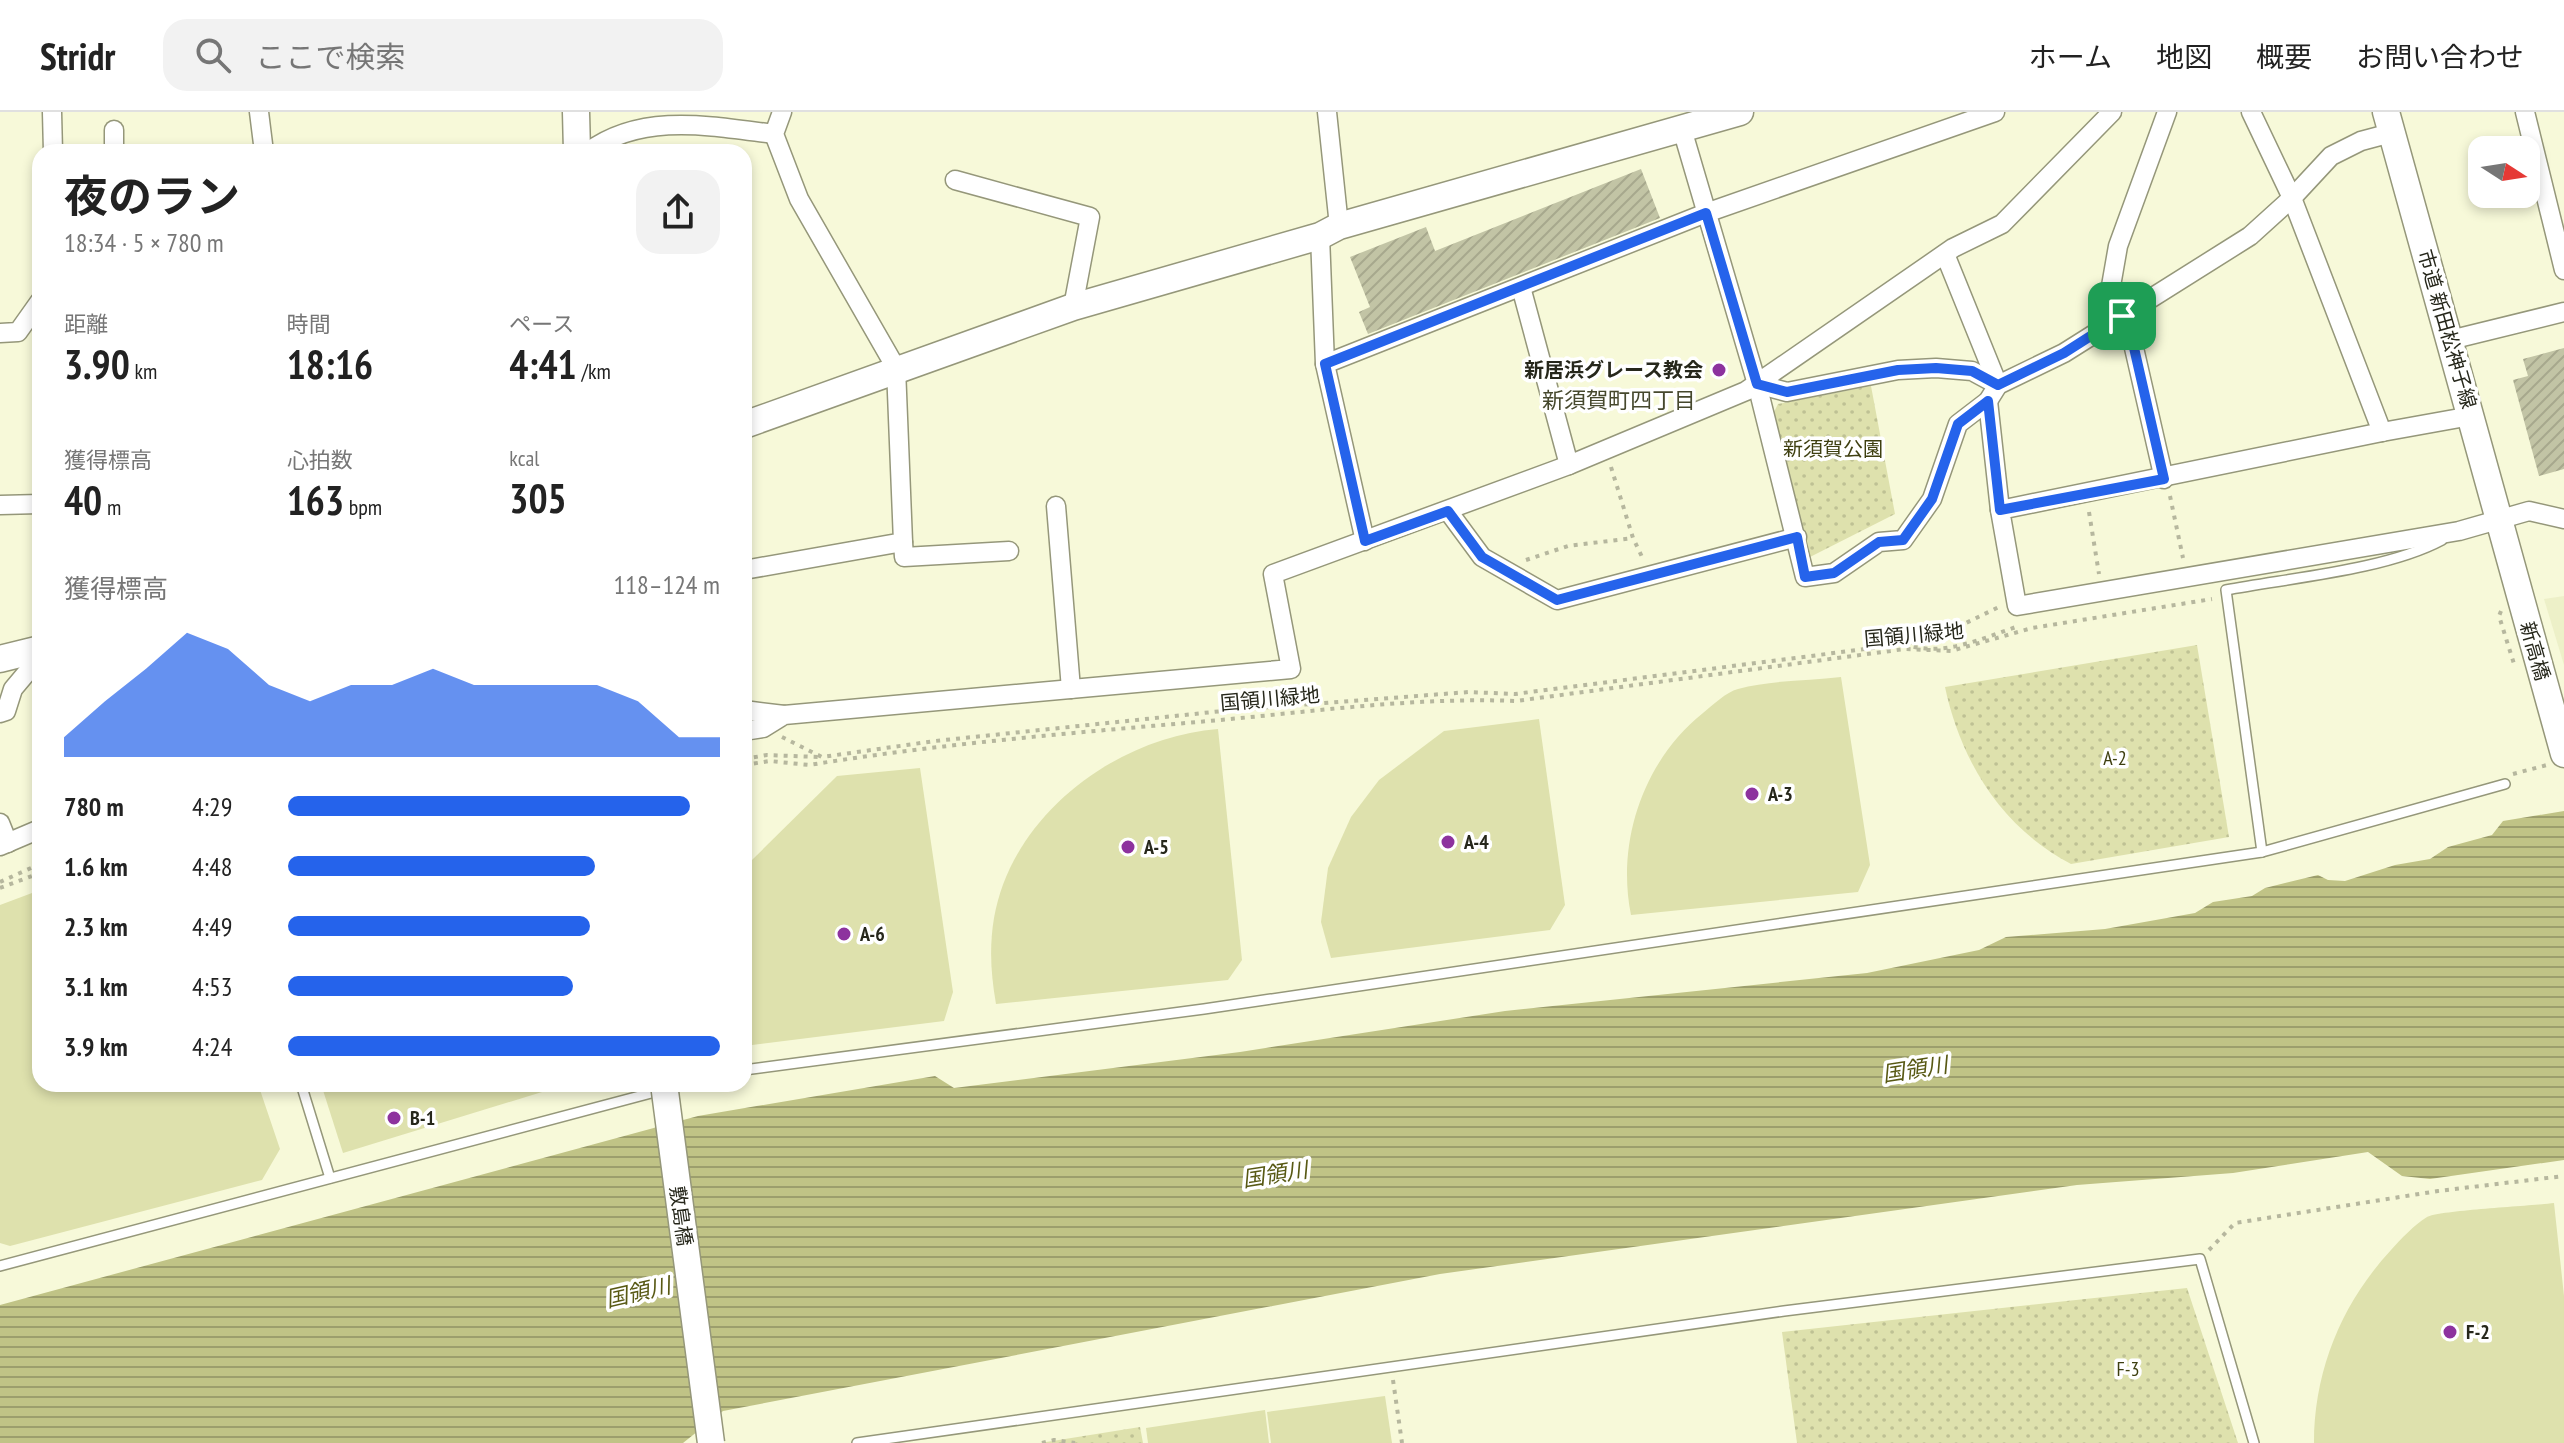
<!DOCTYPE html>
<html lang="ja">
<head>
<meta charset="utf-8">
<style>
  body { margin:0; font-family:"PT Sans Narrow","Noto Sans JP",sans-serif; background:#f2f2f2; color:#222; height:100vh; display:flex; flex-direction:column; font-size:30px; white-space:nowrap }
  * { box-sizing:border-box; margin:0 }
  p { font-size:26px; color:#767676 }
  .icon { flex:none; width:44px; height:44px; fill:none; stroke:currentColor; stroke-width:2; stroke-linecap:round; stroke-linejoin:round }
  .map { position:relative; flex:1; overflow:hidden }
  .panel { position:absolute; left:32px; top:32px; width:720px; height:948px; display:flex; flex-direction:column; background:#fff; border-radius:24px; box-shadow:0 4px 12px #0003 }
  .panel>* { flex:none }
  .needle { width:52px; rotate:102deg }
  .fabs { position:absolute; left:2468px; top:24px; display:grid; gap:16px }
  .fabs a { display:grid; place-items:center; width:72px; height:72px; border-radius:16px; background:#fff; box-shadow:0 4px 12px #0003; font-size:40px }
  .pin { position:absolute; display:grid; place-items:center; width:68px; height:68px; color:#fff; margin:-34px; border-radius:16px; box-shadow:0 4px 12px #0006 }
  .round { display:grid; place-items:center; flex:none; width:84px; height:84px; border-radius:24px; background:#f2f2f2 }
  .overview { display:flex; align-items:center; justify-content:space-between; height:136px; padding:0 32px }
  h1 { font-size:44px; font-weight:700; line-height:60px }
  .metrics { display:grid; grid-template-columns:repeat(3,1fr); gap:12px; height:136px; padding:8px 32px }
  .metrics div { display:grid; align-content:center }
  .metrics b { font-size:40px; font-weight:700 }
  .metrics small { font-size:22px; font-weight:400 }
  .metrics p { font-size:22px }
  .chart { height:224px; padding:16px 32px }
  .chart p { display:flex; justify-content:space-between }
  .chart svg { width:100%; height:144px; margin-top:8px; fill:#2563eb; opacity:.7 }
  ul { padding:0 32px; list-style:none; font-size:26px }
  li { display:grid; grid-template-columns:128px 96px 1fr; align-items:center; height:60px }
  li i { height:20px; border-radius:10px; background:#2563eb }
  header { display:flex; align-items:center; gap:48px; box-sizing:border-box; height:112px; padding:0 40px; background:#fff; border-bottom:2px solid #e0e0e0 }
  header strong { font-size:38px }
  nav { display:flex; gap:44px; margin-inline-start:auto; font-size:28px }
  .search { width:560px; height:72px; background:#f2f2f2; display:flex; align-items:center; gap:20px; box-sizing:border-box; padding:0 28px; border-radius:24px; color:#767676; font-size:30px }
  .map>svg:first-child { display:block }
  .built { fill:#edf0c8 }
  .grass { fill:#dee1ad }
  .park { fill:url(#park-dots) }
  .water { fill:url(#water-rules) }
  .building { fill:url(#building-hatch) }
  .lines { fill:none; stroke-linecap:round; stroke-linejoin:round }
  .lane-casing { stroke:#95977a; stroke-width:12 }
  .street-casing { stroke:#95977a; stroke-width:21 }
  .secondary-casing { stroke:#95977a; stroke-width:29 }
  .path { stroke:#b6b79e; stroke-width:4; stroke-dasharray:4 6; stroke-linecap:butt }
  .lane { stroke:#fff; stroke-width:9 }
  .street { stroke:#fff; stroke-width:18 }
  .secondary { stroke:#fff; stroke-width:26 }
  .secondary-bridge-casing { stroke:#95977a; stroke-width:29; stroke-linecap:butt }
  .secondary-bridge { stroke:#fff; stroke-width:26 }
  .route-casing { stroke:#fff; stroke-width:16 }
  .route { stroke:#2563eb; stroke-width:10 }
  .poi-dot { fill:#8d329e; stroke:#fff; stroke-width:3 }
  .labels { text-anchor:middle; stroke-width:7; stroke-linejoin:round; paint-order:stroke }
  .street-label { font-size:20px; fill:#26271b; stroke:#fff }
  .poi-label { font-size:20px; font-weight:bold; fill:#26271b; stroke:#fff; text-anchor:start }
  .park-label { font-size:20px; fill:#3e3f10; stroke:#fff }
  .neighbourhood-label { font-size:22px; fill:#46482d; stroke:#fff }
  .water-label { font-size:22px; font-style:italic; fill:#585914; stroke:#fff }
</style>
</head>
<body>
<header>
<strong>Stridr</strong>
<div class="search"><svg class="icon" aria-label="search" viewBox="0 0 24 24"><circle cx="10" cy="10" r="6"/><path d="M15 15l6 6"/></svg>ここで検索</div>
<nav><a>ホーム</a><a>地図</a><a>概要</a><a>お問い合わせ</a></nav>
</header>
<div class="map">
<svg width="2564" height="1331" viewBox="0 0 2564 1331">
  <defs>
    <pattern id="park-dots" width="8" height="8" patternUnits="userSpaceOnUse" patternTransform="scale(2)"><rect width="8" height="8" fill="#dee1ad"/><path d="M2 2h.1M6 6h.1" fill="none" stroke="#bec194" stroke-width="1.8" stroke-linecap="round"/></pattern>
    <pattern id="water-rules" width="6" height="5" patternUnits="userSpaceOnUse" patternTransform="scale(2)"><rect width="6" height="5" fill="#c0c386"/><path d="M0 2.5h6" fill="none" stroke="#9c9e6d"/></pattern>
    <pattern id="building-hatch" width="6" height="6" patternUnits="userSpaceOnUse" patternTransform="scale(2)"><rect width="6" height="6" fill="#c2c4a5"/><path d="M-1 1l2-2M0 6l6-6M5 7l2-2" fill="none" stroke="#a7a88d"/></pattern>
  </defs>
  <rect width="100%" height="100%" fill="#f7f9d9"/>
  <path class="built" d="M2564,484V553L2544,487Z"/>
  <g class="grass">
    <path d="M1841,565L1870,753L1858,780L1631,803C1616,729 1644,648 1703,601C1713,593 1726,580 1738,577C1770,568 1808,569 1841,565Z"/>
    <path d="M1539,607L1565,793L1550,818L1331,846L1321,810L1328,756L1351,705L1379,668L1444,619Z"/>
    <path d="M1218,617L1242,848L1228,868L996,892C991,863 989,836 994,806C1012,702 1117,625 1218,617Z"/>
    <path d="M920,656L953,880L944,909L744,934V764L752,748L837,664Z"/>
    <path d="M40,778V972H258L280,1037L262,1068L10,1134L0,1131V793Z"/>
    <path d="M321,972H568L343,1041Z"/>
    <path d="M2554,1091L2564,1184V1331H2314C2314,1258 2342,1191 2391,1138C2401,1127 2414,1113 2427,1105C2441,1098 2532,1094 2554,1091Z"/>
    <path d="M1385,1284L1392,1331H1271L1267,1300Z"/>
    <path d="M1265,1298L1269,1331H1148L1146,1316Z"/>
  </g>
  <g class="park">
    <path d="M1871,274L1895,402L1810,445L1773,302L1778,292Z"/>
    <path d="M2197,533L2229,725L2071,752C2002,716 1961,650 1945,575Z"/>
    <path d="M2187,1176L2238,1331H1797L1782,1220Z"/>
    <path d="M1140,1315L1143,1331H1040Z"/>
  </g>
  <path class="water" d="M2564,699V1048L2430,1067L2402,1064L2368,1040L2233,1061L2077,1073L1440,1162L723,1299L683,1331H0V1193L698,1004L935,964L954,976L1240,940L1505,899L1867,861L1979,838L2006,825L2105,817L2195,801L2213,790L2252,784L2265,776L2318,763L2328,768L2345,769L2395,753L2430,747L2448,735L2492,723L2503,709Z"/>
  <g class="building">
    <path d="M1641,57L1660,106L1368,222L1359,200L1370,195L1350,145L1426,115L1435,139Z"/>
    <path d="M2564,236V357L2539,364L2513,268L2528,264L2523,247Z"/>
  </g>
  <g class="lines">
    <defs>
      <g id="lane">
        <path d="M2262,740L2226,478C2289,466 2386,458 2442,428"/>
        <path d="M744,958L1204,897L2262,740L2505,672"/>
        <path d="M301,972L330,1066"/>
        <path d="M0,1154L685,972"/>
        <path d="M857,1331L1784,1199L2200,1147L2254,1331"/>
      </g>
      <g id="street">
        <path d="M52,0L53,40"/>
        <path d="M259,0L264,40"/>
        <path d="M1327,0L1339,114"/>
        <path d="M2251,0L2292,86L2382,320L2000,398L2017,494L2459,419L2529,399L2564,407"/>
        <path d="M2525,0L2564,158"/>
        <path d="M1682,17L1757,272L1805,465L1834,461L1879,430L1903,428L1932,387L1958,312L1988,289L1998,273L2064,241L2250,124L2292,86L2331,44L2361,29L2391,21"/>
        <path d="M114,40V18"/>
        <path d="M588,40C642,0 710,14 774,22"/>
        <path d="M955,68L1090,105L1073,195"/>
        <path d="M1320,124L1325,252"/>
        <path d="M1945,142L1998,273"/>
        <path d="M1521,175L1569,353"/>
        <path d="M0,221L18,220L40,189"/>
        <path d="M2450,228L2564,200"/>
        <path d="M1757,272L1787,280L1898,258L1936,256L1972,259L1998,273"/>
        <path d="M1988,289L2000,398"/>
        <path d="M2382,320L2471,304"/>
        <path d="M2164,367L2129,214L2111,174L2118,134L2167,0"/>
        <path d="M0,393L40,392"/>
        <path d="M1056,394L1071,577"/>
        <path d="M1448,399L1482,445L1557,488L1797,425"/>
        <path d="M1365,429L1325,252L1706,101L1995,0"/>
        <path d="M903,430L904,445L1009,439"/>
        <path d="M744,458L903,430L896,256L799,87L774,22L782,0"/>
        <path d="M744,598L784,603"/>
        <path d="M0,601L6,599L13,577L34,552"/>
        <path d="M744,619L763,616L784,603L1291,557L1273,462L1569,353L1746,279L1953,136L2002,112L2112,0"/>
        <path d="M0,711L8,731"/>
        <path d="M0,734L40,717"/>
      </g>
      <g id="secondary">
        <path d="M576,0L577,40"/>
        <path d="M2386,0L2564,642"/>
        <path d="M744,313L1073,195L1320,124L1339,114L1740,0"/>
        <path d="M0,547L40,537"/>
      </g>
    </defs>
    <use href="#lane" class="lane-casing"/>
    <use href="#street" class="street-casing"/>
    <use href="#secondary" class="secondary-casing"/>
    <g class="path">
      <path d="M1611,355L1633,426L1644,449"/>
      <path d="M2170,384L2183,446"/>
      <path d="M2089,400L2099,462"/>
      <path d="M1526,448L1568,434L1633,426"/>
      <path d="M2501,499L2499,504L2515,555"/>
      <path d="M1904,532C1943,546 1982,526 2019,514"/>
      <path d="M782,625L822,645L935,629L1232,598L1469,580L1515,582L1904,532L1941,523L1999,495"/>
      <path d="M744,647L767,643L820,645"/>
      <path d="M744,653L770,649L809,653C945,631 1083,620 1220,608C1318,599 1417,585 1516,589L1905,537L1951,539L2032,516L2212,487"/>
      <path d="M2513,662L2547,653"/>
      <path d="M0,770L40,752"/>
      <path d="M0,776L40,761"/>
      <path d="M2209,1138L2235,1111L2438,1079L2564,1064"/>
      <path d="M1393,1268L1402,1331"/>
      <path d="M1042,1331L1054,1328L1075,1331"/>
    </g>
    <use href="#lane" class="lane"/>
    <use href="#street" class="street"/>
    <use href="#secondary" class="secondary"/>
    <defs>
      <path id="secondary-bridge" d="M664,972L711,1331"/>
    </defs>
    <use href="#secondary-bridge" class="secondary-bridge-casing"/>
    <use href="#secondary-bridge" class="secondary-bridge"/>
  </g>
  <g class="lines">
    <defs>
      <path id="route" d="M1706,101L1757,272L1787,280L1898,258L1936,256L1972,259L1998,273L2064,241L2122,204L2129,214L2164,367L2000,398L1988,289L1958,312L1932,387L1903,428L1879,430L1834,461L1805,465L1797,425L1557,488L1482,445L1448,399L1365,429L1325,252Z"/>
    </defs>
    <use href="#route" class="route-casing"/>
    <use href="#route" class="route"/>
  </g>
  <g class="poi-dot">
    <circle cx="1719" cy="258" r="8"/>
    <circle cx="1752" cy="682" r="8"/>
    <circle cx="1448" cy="730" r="8"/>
    <circle cx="1128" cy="735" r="8"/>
    <circle cx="844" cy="822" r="8"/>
    <circle cx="394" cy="1006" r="8"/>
    <circle cx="2450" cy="1220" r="8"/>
  </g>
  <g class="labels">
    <g class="street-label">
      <text transform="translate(2447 217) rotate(74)" y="7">市道 新田松神子線</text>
      <text transform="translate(1914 523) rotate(-5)" y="7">国領川緑地</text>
      <text transform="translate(2535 539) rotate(74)" y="7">新高橋</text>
      <text transform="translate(1270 587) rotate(-5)" y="7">国領川緑地</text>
      <text transform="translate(681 1104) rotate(82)" y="7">敷島橋</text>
    </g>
    <g class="poi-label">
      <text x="1703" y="265" text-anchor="end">新居浜グレース教会</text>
      <text x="1768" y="689">A-3</text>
      <text x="1464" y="737">A-4</text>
      <text x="1144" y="742">A-5</text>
      <text x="860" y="829">A-6</text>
      <text x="410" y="1013">B-1</text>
      <text x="2466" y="1227">F-2</text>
    </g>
    <g class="park-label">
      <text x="1833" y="344">新須賀公園</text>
      <text x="2115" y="653">A-2</text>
      <text x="2128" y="1264">F-3</text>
    </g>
    <g class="neighbourhood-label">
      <text x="1619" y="296">新須賀町四丁目</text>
    </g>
    <g class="water-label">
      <text transform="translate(1915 957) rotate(-9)" y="8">国領川</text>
      <text transform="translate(1275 1062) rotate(-9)" y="8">国領川</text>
      <text transform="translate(638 1180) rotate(-13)" y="8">国領川</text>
    </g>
  </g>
</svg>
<div class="fabs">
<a><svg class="needle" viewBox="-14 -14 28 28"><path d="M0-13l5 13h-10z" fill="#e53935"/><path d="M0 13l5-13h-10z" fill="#767676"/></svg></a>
</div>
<div class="pin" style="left:2122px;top:204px;background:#1e9e55"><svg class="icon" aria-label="arrive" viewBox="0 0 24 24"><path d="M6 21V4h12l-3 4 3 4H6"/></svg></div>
<section class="panel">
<div class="overview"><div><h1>夜のラン</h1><p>18:34 · 5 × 780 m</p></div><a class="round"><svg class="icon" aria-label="share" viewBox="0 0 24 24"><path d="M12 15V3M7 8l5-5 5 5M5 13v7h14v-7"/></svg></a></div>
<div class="metrics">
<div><p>距離</p><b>3.90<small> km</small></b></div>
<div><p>時間</p><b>18:16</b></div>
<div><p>ペース</p><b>4:41<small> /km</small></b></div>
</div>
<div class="metrics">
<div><p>獲得標高</p><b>40<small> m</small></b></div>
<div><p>心拍数</p><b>163<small> bpm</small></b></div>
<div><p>kcal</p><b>305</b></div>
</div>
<div class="chart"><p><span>獲得標高</span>118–124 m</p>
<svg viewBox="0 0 160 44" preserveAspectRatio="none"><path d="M0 44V38L10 27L20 17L30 6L40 11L50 22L60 27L70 22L80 22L90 17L100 22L110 22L120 22L130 22L140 27L150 38L160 38V44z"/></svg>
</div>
<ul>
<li><b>780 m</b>4:29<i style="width:93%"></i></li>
<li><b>1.6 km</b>4:48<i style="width:71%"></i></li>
<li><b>2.3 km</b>4:49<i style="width:70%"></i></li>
<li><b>3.1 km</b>4:53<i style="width:66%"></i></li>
<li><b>3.9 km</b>4:24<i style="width:100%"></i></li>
</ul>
</section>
</div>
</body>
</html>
